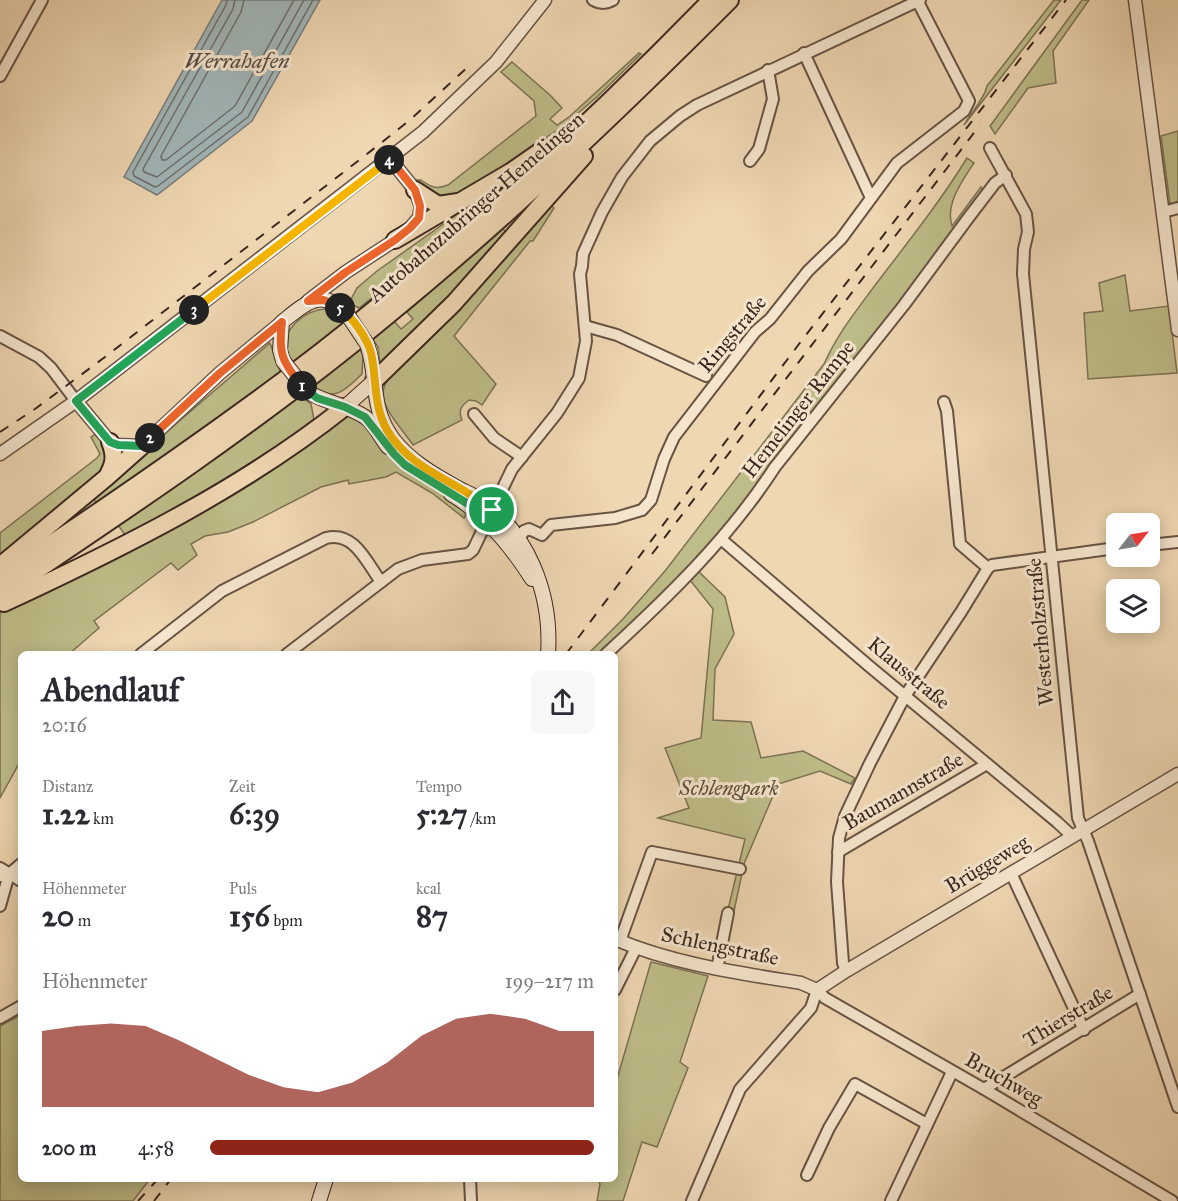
<!DOCTYPE html>
<html lang="de">
<head>
<meta charset="utf-8">
<style>
  body { margin:0; font-family:"IM FELL Great Primer",serif; background:#f7f7f7; color:#2b2b33; height:100vh; display:flex; flex-direction:column; font-size:22px; white-space:nowrap }
  * { box-sizing:border-box; margin:0 }
  p { font-size:20px; color:#7c7c81 }
  .icon { flex:none; width:33px; height:33px; fill:none; stroke:currentColor; stroke-width:2; stroke-linecap:round; stroke-linejoin:round }
  .map { position:relative; flex:1; overflow:hidden }
  .details { position:absolute; left:18px; top:651px; width:600px; height:531px; display:flex; flex-direction:column; background:#fff; border-radius:9px; box-shadow:0 3px 15px #0003 }
  .details>* { flex:none }
  .needle { width:39px; rotate:59deg }
  .fabs { position:absolute; left:1106px; top:513px; display:grid; gap:12px }
  .fabs a { display:grid; place-items:center; width:54px; height:54px; border-radius:9px; background:#fff; box-shadow:0 3px 15px #0003; font-size:30px }
  .pin { position:absolute; display:grid; place-items:center; width:51px; height:51px; color:#fff; margin:-26px; border:3px solid #fff; border-radius:50%; box-shadow:0 2px 6px #0007 }
  .km { position:absolute; width:30px; height:30px; margin:-15px; border-radius:50%; background:#222; color:#fff; font-size:16px; line-height:30px; text-align:center }
  .round { display:grid; place-items:center; flex:none; width:63px; height:63px; border-radius:9px; background:#f7f7f7 }
  .headline { display:flex; align-items:center; justify-content:space-between; height:102px; padding:0 24px }
  h1 { font-size:33px; font-weight:700; line-height:45px }
  .stats { display:grid; grid-template-columns:repeat(3,1fr); gap:9px; height:102px; padding:6px 24px }
  .stats div { display:grid; align-content:center }
  .stats b { font-size:30px; font-weight:700 }
  .stats small { font-size:16px; font-weight:400 }
  .stats p { font-size:16px }
  .chart { height:168px; padding:12px 24px }
  .chart p { display:flex; justify-content:space-between }
  .chart svg { width:100%; height:108px; margin-top:6px; fill:#8f2418; opacity:.7 }
  ul { padding:0 24px; list-style:none; font-size:20px }
  li { display:grid; grid-template-columns:96px 72px 1fr; align-items:center; height:45px }
  li i { height:15px; border-radius:8px; background:#8f2418 }
  .map>svg:first-child { display:block }
  .green { fill:#bebd89; stroke:#7c7254; stroke-width:1.5 }
  .water { fill:#a1b6b9; stroke:#787d7b; stroke-width:1.5 }
  .lines { fill:none; stroke-linecap:round; stroke-linejoin:round }
  .shore { stroke:#6e6e6c; stroke-width:1.5 }
  .minor-casing { stroke:#685344; stroke-width:14 }
  .tertiary-casing { stroke:#685344; stroke-width:15 }
  .secondary-casing { stroke:#3b271f; stroke-width:16 }
  .trunk-casing { stroke:#3b271f; stroke-width:20 }
  .minor { stroke:#f5e5cd; stroke-width:10 }
  .tertiary { stroke:#f5e5cd; stroke-width:12 }
  .secondary { stroke:#f5e5cd; stroke-width:14 }
  .trunk { stroke:#efd7b2; stroke-width:16 }
  .rail { stroke:#3b271f; stroke-width:2; stroke-dasharray:10 10; stroke-linecap:butt }
  .secondary-bridge-casing { stroke:#3b271f; stroke-width:16; stroke-linecap:butt }
  .secondary-bridge { stroke:#f5e5cd; stroke-width:14 }
  .split-1-casing { stroke:#fff; stroke-width:12 }
  .split-2-casing { stroke:#fff; stroke-width:12 }
  .split-3-casing { stroke:#fff; stroke-width:12 }
  .split-4-casing { stroke:#fff; stroke-width:12 }
  .split-5-casing { stroke:#fff; stroke-width:12 }
  .split-6-casing { stroke:#fff; stroke-width:12 }
  .split-1 { stroke:#22a559; stroke-width:8 }
  .split-2 { stroke:#f0652b; stroke-width:8 }
  .split-3 { stroke:#22a559; stroke-width:8 }
  .split-4 { stroke:#f5b400; stroke-width:8 }
  .split-5 { stroke:#f0652b; stroke-width:8 }
  .split-6 { stroke:#f5b400; stroke-width:8 }
  .labels { text-anchor:middle; stroke-width:6; stroke-linejoin:round; paint-order:stroke }
  .street-label { font-size:21px; fill:#3b271f; stroke:#f5e5cd }
  .park-label { font-size:21px; font-style:italic; fill:#5c4c3a; stroke:#f5e5cd }
  .water-label { font-size:22px; font-style:italic; fill:#544b46; stroke:#f5e5cd }
</style>
</head>
<body>
<div class="map">
<svg width="1178" height="1201" viewBox="0 0 1178 1201">
  <rect width="100%" height="100%" fill="#efd7b2"/>
  <filter id="stains"><feTurbulence type="fractalNoise" baseFrequency=".00333" numOctaves="4"/><feColorMatrix values="0 0 0 0 .2 0 0 0 0 .09 0 0 0 0 .02 0 0 0 .5 -.17"/></filter>
  <radialGradient id="worn" r=".72"><stop offset=".6" stop-color="#630" stop-opacity="0"/><stop offset="1" stop-color="#630" stop-opacity=".3"/></radialGradient>
  <g class="green">
    <path d="M1054,0H1061L964,125C971,112 984,100 987,86Z"/>
    <path d="M1082,0H1089L1053,51L1056,83L1028,88L995,134L990,126Z"/>
    <path d="M639,53L641,54L598,96L561,128L454,198L444,201L421,189L415,180H421C431,187 436,190 448,185L536,116L534,101L501,72L512,62L551,96L562,108L550,119L557,125L569,117Z"/>
    <path d="M1178,131V202L1170,204L1161,136Z"/>
    <path d="M549,148L452,234L431,246L424,255L387,285L385,283L371,294L373,297L359,308L349,303L357,288L377,271L456,215L454,210Z"/>
    <path d="M967,158L974,163C962,181 945,204 952,226L981,187L984,191L888,319L718,537L663,597L601,654L597,652L595,654H588L623,619L665,571L824,364C838,333 856,311 876,284C908,242 940,202 967,158Z"/>
    <path d="M550,204L554,208L533,241H530L454,336L496,384L482,405L476,401L469,400C461,406 458,410 462,420L413,445C405,433 383,409 383,395C382,378 403,364 415,353C464,308 506,255 550,204Z"/>
    <path d="M502,228L509,235L380,368L378,347L372,338L394,321L401,329L413,319L407,312Z"/>
    <path d="M1125,275L1130,311L1169,306L1177,373L1088,379L1084,313L1103,311L1099,283Z"/>
    <path d="M325,309L334,313L343,325L293,362C291,358 287,354 286,350C282,328 306,310 325,309Z"/>
    <path d="M270,343L281,374L98,507L92,496Z"/>
    <path d="M359,348L363,355L362,374C346,390 332,404 312,385Z"/>
    <path d="M299,395L311,404L314,420C254,464 191,502 125,535L118,525Z"/>
    <path d="M346,414L362,420L399,466L469,509L464,518L432,493L396,472L386,477L349,484L348,480L321,487L253,522L228,532L205,536L191,544L197,555L178,570L171,563L94,621L99,628L69,654H21V760L0,798V608Z"/>
    <path d="M96,434L108,448L107,466L0,558V533L97,458L100,454L91,437Z"/>
    <path d="M698,571L725,597L734,634L715,669L713,720L751,722L761,758L803,751L855,778L851,784L820,771L778,784L744,864L724,958L717,955L745,839L658,818L689,808L665,748L701,738L713,609L690,580Z"/>
    <path d="M651,962L708,976L680,1062L688,1068L657,1147L642,1142L623,1201H597L600,1184L598,1179H615V1086Z"/>
    <path d="M21,1015V1179H150L133,1201H0V1026Z"/>
  </g>
  <path class="water" d="M222,0H320L252,121L157,195L124,177Z"/>
  <g class="lines">
    <g class="shore">
      <path d="M227,0L226,5L133,172L134,176L155,187L158,186L248,117L313,0"/>
      <path d="M235,0L233,9L143,169L144,172L157,177L242,112L304,0"/>
      <path d="M244,0L241,12L161,156L162,160H166L235,106L294,0"/>
    </g>
    <defs>
      <g id="minor">
        <path d="M593,0C600,4 606,4 613,0"/>
        <path d="M804,53L871,198"/>
        <path d="M0,76L42,0"/>
        <path d="M990,148L1026,214L1028,232L1024,249L1023,274L1078,818L1088,841L1178,1107"/>
        <path d="M750,161L759,149L773,99L768,70"/>
        <path d="M1163,212L1178,208"/>
        <path d="M585,326L617,335L706,376"/>
        <path d="M0,336L39,357L51,368L76,401"/>
        <path d="M944,402L947,411L960,544L988,568"/>
        <path d="M474,414L494,438L522,457"/>
        <path d="M519,539L524,531L529,529L542,535L551,525L615,518L642,510L651,500L664,459L674,437L755,332L770,319L808,271L841,239L897,163L964,111L969,101L917,0"/>
        <path d="M721,539L869,666L1057,822L1072,836"/>
        <path d="M1149,545L1178,542"/>
        <path d="M141,654L222,591L326,538C354,531 366,561 381,582"/>
        <path d="M287,654L398,569L422,560L468,554L473,550L512,469L557,413L579,378L586,341L580,274L582,266L583,254L602,212L622,177L650,141L680,116L697,105L920,0"/>
        <path d="M606,654C668,597 729,538 775,467L904,305L969,217L995,183L1006,175"/>
        <path d="M838,852L987,764"/>
        <path d="M0,868L21,881"/>
        <path d="M1011,873L1084,1030"/>
        <path d="M0,876L9,874L21,864"/>
        <path d="M0,906L9,874"/>
        <path d="M620,941L652,852L740,869"/>
        <path d="M717,969L728,913"/>
        <path d="M846,971L843,963L837,882L839,838L845,816L870,763L905,696L961,612L988,568L992,565L1116,548"/>
        <path d="M615,990L636,948"/>
        <path d="M0,1018L21,1006"/>
        <path d="M984,1089L1140,994"/>
        <path d="M807,1175L829,1128L855,1084L927,1124"/>
        <path d="M470,1179L471,1201"/>
        <path d="M692,1201L740,1089L811,1008L817,990L825,998L984,1089L1172,1201"/>
        <path d="M891,1201L952,1072"/>
      </g>
      <g id="tertiary">
        <path d="M1135,0L1178,330"/>
        <path d="M308,301L346,272L395,240L410,228L419,218L421,206L415,190L390,159"/>
        <path d="M76,401L110,442L118,445L142,446L220,373L282,322"/>
        <path d="M0,454L76,401L423,132L496,62L545,0"/>
        <path d="M615,939C673,964 739,973 801,983L817,990L846,971L1178,774"/>
      </g>
      <g id="secondary">
        <path d="M367,344C379,377 369,407 393,439C410,461 434,475 458,488C465,492 472,494 479,499C529,533 552,595 548,654"/>
        <path d="M283,361L280,350L282,322C306,303 324,285 349,317"/>
        <path d="M308,392C326,403 347,405 365,417C375,424 380,437 388,447"/>
        <path d="M345,407L374,381"/>
        <path d="M451,494C485,514 511,546 532,579"/>
        <path d="M319,1201L326,1179"/>
      </g>
      <g id="trunk">
        <path d="M415,190L438,205L458,202"/>
        <path d="M395,240L512,171L545,148"/>
        <path d="M374,381L454,303L584,156"/>
        <path d="M108,475C115,462 115,455 110,442"/>
        <path d="M0,566L107,477L142,446"/>
        <path d="M0,578C96,514 191,449 284,380C435,266 579,136 711,0"/>
        <path d="M0,595C130,508 260,421 381,321C504,221 618,112 730,0"/>
        <path d="M4,603C122,548 242,489 345,407"/>
      </g>
    </defs>
    <use href="#minor" class="minor-casing"/>
    <use href="#tertiary" class="tertiary-casing"/>
    <use href="#secondary" class="secondary-casing"/>
    <use href="#trunk" class="trunk-casing"/>
    <use href="#minor" class="minor"/>
    <use href="#tertiary" class="tertiary"/>
    <use href="#secondary" class="secondary"/>
    <use href="#trunk" class="trunk"/>
    <g class="rail">
      <path d="M0,432L35,409L105,357L367,154L410,120L469,66"/>
      <path d="M652,554L980,125"/>
      <path d="M566,654L799,344L1066,0"/>
      <path d="M138,1201L158,1179"/>
      <path d="M154,1201L171,1179"/>
    </g>
    <defs>
      <g id="secondary-bridge">
        <path d="M349,317L367,344"/>
        <path d="M283,361L308,392"/>
      </g>
    </defs>
    <use href="#secondary-bridge" class="secondary-bridge-casing"/>
    <use href="#secondary-bridge" class="secondary-bridge"/>
  </g>
  <g class="lines">
    <defs>
      <path id="split-1" d="M302,386L317,398L345,407L365,417L394,454L405,465L468,504L486,521L492,510"/>
      <path id="split-2" d="M150,438L220,373L282,322C278,353 282,362 302,386"/>
      <path id="split-3" d="M150,438L142,446L118,445L110,442L76,401L194,310"/>
      <path id="split-4" d="M194,310L389,160"/>
      <path id="split-5" d="M340,308L324,300L308,301L346,272L395,240L410,228L419,218L420,206L415,190L390,159L389,160"/>
      <path id="split-6" d="M340,308C353,318 367,338 371,353C377,380 373,405 387,430C411,471 458,481 492,510"/>
    </defs>
    <use href="#split-1" class="split-1-casing"/>
    <use href="#split-2" class="split-2-casing"/>
    <use href="#split-3" class="split-3-casing"/>
    <use href="#split-4" class="split-4-casing"/>
    <use href="#split-5" class="split-5-casing"/>
    <use href="#split-6" class="split-6-casing"/>
    <use href="#split-1" class="split-1"/>
    <use href="#split-2" class="split-2"/>
    <use href="#split-3" class="split-3"/>
    <use href="#split-4" class="split-4"/>
    <use href="#split-5" class="split-5"/>
    <use href="#split-6" class="split-6"/>
  </g>
  <g class="labels">
    <g class="street-label">
      <text transform="translate(476 207) rotate(-41)" y="7">Autobahnzubringer Hemelingen</text>
      <text transform="translate(732 334) rotate(-50)" y="7">Ringstraße</text>
      <text transform="translate(798 409) rotate(-52)" y="7">Hemelinger Rampe</text>
      <text transform="translate(1040 632) rotate(-95)" y="7">Westerholzstraße</text>
      <text transform="translate(909 673) rotate(40)" y="7">Klausstraße</text>
      <text transform="translate(903 791) rotate(-30)" y="7">Baumannstraße</text>
      <text transform="translate(987 864) rotate(-31)" y="7">Brüggeweg</text>
      <text transform="translate(720 946) rotate(12)" y="7">Schlengstraße</text>
      <text transform="translate(1068 1016) rotate(-31)" y="7">Thierstraße</text>
      <text transform="translate(1004 1079) rotate(30)" y="7">Bruchweg</text>
    </g>
    <g class="park-label">
      <text x="729" y="795">Schlengpark</text>
    </g>
    <g class="water-label">
      <text x="237" y="68">Werrahafen</text>
    </g>
  </g>
  <rect width="100%" height="100%" filter="url(#stains)"/>
  <rect width="100%" height="100%" fill="url(#worn)"/>
</svg>
<div class="fabs">
<a><svg class="needle" viewBox="-14 -14 28 28"><path d="M0-13l5 13h-10z" fill="#e53935"/><path d="M0 13l5-13h-10z" fill="#7c7c81"/></svg></a>
<a><svg class="icon" aria-label="layers" viewBox="0 0 24 24"><path d="M12 4l9 5-9 5-9-5zM3 14l9 5 9-5"/></svg></a>
</div>
<div class="pin" style="left:492px;top:510px;background:#1e9e55"><svg class="icon" aria-label="arrive" viewBox="0 0 24 24"><path d="M6 21V4h12l-3 4 3 4H6"/></svg></div>
<b class="km" style="left:302px;top:386px">1</b>
<b class="km" style="left:150px;top:438px">2</b>
<b class="km" style="left:194px;top:310px">3</b>
<b class="km" style="left:389px;top:160px">4</b>
<b class="km" style="left:340px;top:308px">5</b>
<section class="details">
<div class="headline"><div><h1>Abendlauf</h1><p>20:16</p></div><a class="round"><svg class="icon" aria-label="share" viewBox="0 0 24 24"><path d="M12 15V3M7 8l5-5 5 5M5 13v7h14v-7"/></svg></a></div>
<div class="stats">
<div><p>Distanz</p><b>1.22<small> km</small></b></div>
<div><p>Zeit</p><b>6:39</b></div>
<div><p>Tempo</p><b>5:27<small> /km</small></b></div>
</div>
<div class="stats">
<div><p>Höhenmeter</p><b>20<small> m</small></b></div>
<div><p>Puls</p><b>156<small> bpm</small></b></div>
<div><p>kcal</p><b>87</b></div>
</div>
<div class="chart"><p><span>Höhenmeter</span>199–217 m</p>
<svg viewBox="0 0 160 44" preserveAspectRatio="none"><path d="M0 44V13L10 11L20 10L30 11L40 17L50 24L60 31L70 36L80 38L90 34L100 26L110 15L120 8L130 6L140 8L150 13L160 13V44z"/></svg>
</div>
<ul>
<li><b>200 m</b>4:58<i style="width:100%"></i></li>
</ul>
</section>
</div>
</body>
</html>
